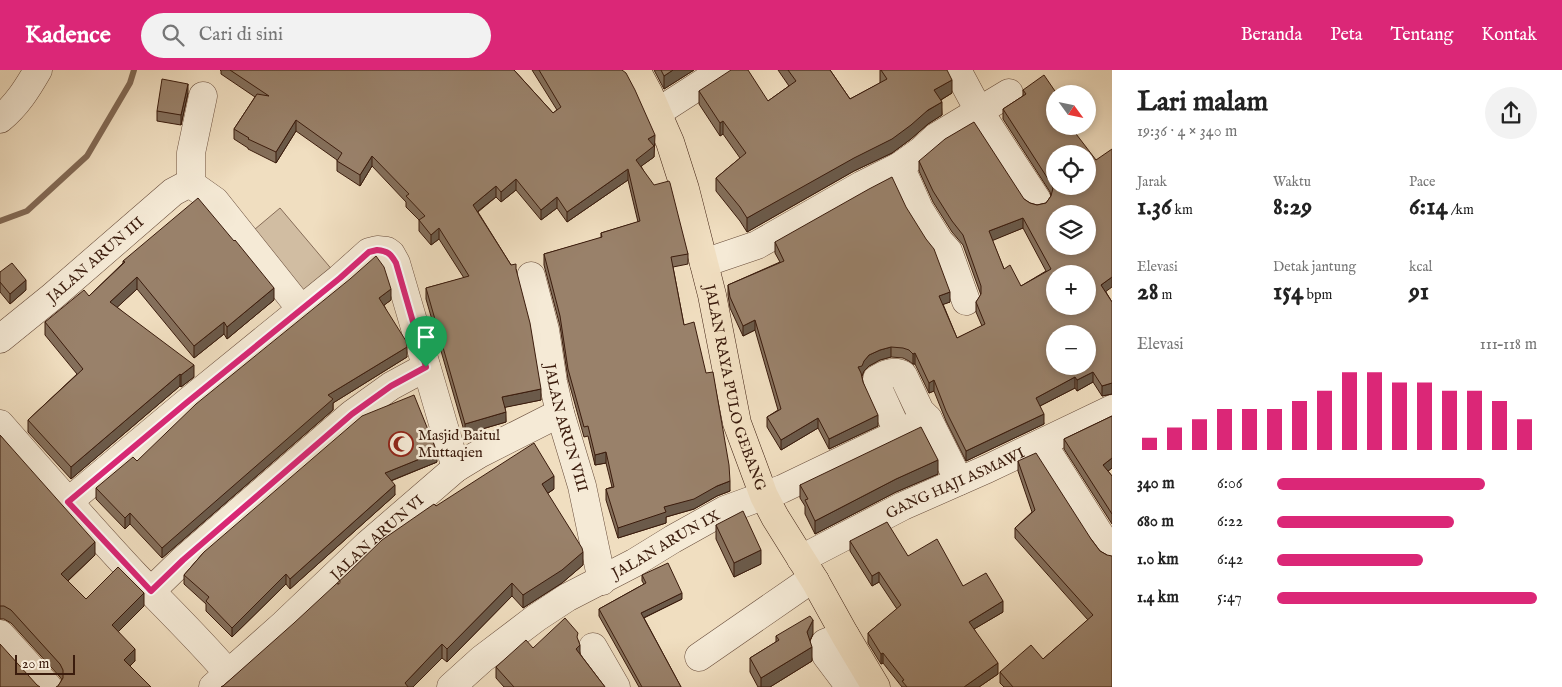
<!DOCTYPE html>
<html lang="id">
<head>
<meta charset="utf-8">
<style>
  body { margin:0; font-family:"IM FELL English",serif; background:#f2f2f2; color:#222; height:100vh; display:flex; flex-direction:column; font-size:19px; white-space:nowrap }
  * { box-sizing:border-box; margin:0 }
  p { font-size:16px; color:#767676 }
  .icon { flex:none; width:28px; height:28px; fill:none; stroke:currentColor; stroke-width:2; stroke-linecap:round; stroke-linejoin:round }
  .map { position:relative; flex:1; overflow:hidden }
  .panel { display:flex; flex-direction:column; background:#fff; width:450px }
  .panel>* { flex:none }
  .needle { width:32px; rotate:123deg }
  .tools { position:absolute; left:1046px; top:15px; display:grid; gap:10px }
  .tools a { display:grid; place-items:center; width:50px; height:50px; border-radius:50%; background:#fff; box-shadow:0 2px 8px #0003; font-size:25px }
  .scale { position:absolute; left:15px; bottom:12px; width:60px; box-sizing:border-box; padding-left:5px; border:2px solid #3b1c0d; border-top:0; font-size:14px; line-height:18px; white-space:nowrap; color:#3b1c0d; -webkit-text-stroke:4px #f5ead6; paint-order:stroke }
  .pin { position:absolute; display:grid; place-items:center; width:42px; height:42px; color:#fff; margin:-51px -21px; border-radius:50% 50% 50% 0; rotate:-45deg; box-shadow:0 0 5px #0007 }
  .pin .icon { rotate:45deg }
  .round { display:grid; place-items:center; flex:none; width:52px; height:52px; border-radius:26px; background:#f2f2f2 }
  .overview { display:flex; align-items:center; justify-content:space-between; height:85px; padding:0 25px }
  h1 { font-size:28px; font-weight:800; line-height:38px }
  .figures { display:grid; grid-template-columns:repeat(3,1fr); gap:8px; height:85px; padding:5px 25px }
  .figures div { display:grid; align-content:center }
  .figures b { font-size:25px; font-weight:800 }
  .figures small { font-size:14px; font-weight:400 }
  .figures p { font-size:14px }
  .chart { height:140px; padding:10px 25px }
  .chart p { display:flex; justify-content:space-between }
  .chart svg { width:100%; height:90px; margin-top:5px; stroke:#db2777; stroke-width:6 }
  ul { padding:0 25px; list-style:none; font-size:16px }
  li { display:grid; grid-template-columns:80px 60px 1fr; align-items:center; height:38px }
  li i { height:12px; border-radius:6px; background:#db2777 }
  header { display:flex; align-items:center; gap:30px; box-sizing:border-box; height:70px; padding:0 25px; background:#db2777; color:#fff }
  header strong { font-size:24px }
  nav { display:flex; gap:28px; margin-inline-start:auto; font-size:18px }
  .search { width:350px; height:45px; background:#f2f2f2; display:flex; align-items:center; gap:12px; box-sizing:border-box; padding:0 18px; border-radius:28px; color:#767676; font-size:19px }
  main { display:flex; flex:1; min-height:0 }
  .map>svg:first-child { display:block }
  .green { fill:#d1bda2; stroke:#866c58 }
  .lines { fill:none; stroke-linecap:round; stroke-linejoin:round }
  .stream { stroke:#826954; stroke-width:6 }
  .minor-casing { stroke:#684c3a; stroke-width:29 }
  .major-casing { stroke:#3b1c0d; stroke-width:29 }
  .minor { stroke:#f5ead6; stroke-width:28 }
  .major { stroke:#f0dec0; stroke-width:28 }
  .wall { fill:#846f5b; stroke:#3b1c0d; fill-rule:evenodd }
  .shaded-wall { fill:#6b5a4a; stroke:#3b1c0d }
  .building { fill:#99816a; stroke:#3b1c0d; fill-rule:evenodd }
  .route-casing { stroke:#fff; stroke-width:10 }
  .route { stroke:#db2777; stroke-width:6 }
  .labels { text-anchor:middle; stroke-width:5; stroke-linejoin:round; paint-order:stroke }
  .street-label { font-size:15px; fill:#3b1c0d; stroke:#f5ead6 }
  .poi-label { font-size:15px; fill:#3b1c0d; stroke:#f5ead6; text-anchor:start }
</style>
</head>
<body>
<header>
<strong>Kadence</strong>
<div class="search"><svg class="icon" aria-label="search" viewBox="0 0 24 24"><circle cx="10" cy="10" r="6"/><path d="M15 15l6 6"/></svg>Cari di sini</div>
<nav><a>Beranda</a><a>Peta</a><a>Tentang</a><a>Kontak</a></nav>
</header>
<main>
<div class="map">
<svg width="1112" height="617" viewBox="0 0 1112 617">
  <rect width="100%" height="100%" fill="#f0dec0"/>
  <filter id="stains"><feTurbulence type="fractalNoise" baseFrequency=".004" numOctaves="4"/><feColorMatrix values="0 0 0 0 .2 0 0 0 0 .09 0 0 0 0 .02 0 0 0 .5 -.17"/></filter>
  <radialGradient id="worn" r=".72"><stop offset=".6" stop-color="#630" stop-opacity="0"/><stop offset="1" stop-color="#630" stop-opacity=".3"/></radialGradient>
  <path class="green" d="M280,138L334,202L301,229L248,165Z"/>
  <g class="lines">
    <path class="stream" d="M0,151L27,141L87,86L130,13L134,0"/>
    <defs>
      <g id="minor">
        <path d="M957,0L979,41L1037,130"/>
        <path d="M203,26L191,83V114L215,131L301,239"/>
        <path d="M658,42L723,0"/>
        <path d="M0,49C17,35 27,19 38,0"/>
        <path d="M900,96L919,139L939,171L948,181L966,231"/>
        <path d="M704,193L757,175L862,115L900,96L921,81L936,67L1009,23"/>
        <path id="s1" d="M531,206L545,260L553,312L560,343L582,416L602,511"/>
        <path id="s2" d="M0,269L53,226L173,122L188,114H191"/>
        <path d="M0,354C44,404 88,455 134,504C166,537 199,569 228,603"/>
        <path d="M898,362L877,316V309C885,304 894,300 903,305L920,341L928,349L959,411"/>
        <path d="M1042,373L1104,471L1112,481"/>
        <path d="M68,432L185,334L340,208L369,182L377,180L387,181L391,184L396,193L456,398"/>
        <path id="s3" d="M801,489L903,436L987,399L1112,339"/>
        <path d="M151,521L183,490L352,344L391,316L426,297"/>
        <path d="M0,564L48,617"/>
        <path d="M845,565L825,573L823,577L826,585L850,617"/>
        <path d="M593,577L616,617"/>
        <path d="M699,587L803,515L815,511"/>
        <path id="s4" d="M213,617L284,554L368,474L456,398L479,384L560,343"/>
        <path id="s5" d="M451,617L482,589L536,548L568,527L634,493L673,469L725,440L782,419L928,349"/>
      </g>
      <g id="major">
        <path id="s6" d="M636,0L649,24L670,72L685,119L712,225L737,353L764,426L775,447L815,511L845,565L876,617"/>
      </g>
    </defs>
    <use href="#minor" class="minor-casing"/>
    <use href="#major" class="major-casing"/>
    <use href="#minor" class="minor"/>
    <use href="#major" class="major"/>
  </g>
  <g class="wall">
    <path d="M220,0H514L553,43L557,40L532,0H622L655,76H654V87L641,96L688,184V194L673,197L684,255L730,421L717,426L694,439L666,447V453L618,468L606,430V419L612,417L606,393L595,395L588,366L584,367L568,309L560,256L544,195V184L601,168V163L638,152L628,110L567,152L557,138L541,150L516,120L501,132L496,127L478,142L511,195L516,199L541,330L505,337L506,352L465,364L426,229V218L464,208L439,169L431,175L419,161V150L406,137V132L372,96L360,116L337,101V90L296,61L276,93L248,79V78L234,69V59L255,27L221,4V1Z"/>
    <path d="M654,0H694L664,19Z"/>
    <path d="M778,0H830L850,29L880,13V0L952,23L941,30L942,45L928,54L911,69L892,83L854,101L747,162L740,151L716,121V108L740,88L723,64L720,66L699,34V21L768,31L789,16Z"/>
    <path d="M1023,20L1074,56V58L1073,59L1106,222L1112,232V324L1102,326L1093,312L1077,321L1075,318L1040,336L1044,354L966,391L946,351L934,321L929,323L915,294H913L909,291L903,288L891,287L880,290L869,296L864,301L862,306L863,312L878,356L829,379L818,358L781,380L767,357V347L778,340L755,260L743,266L730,238L728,225V215L780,192L775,183V172L950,232L943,234L957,268L982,256L976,242V232L981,225L963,175L952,162L933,132L919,101V91L1024,129L1030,133L1037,135L1046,133L1051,126L1050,122L1003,49V39L1023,26ZM1023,158L1046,201L1021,216L1004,199L992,170Z"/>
    <path d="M188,23L181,55L157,51V41Z"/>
    <path d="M123,191L274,230L227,269L224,264L194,288L137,219L117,237L194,307L181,317L180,316L71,409L28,362V350L77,304L45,265V252L89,226L123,193Z"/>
    <path d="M0,202L26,220L10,234L0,222Z"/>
    <path d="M391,230L384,235L407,287L333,333V340L162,488L130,454L125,459L96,429V418L137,391Z"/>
    <path d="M1112,346V398L1108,401L1112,406V454L1064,379V369Z"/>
    <path d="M0,365L95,485L68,511L86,529L144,536L118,561L135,591L130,596L58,616L62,610L60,607L11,553L4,549H0Z"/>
    <path d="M1018,391L1091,469L1100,481L1107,485L1112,617H1004L1000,613V602L1043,589L1088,550L1015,468V458L1032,442L1018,401Z"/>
    <path d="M437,392L391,411L395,425L290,519L286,514L232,567L206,541V534L184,514V505L204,482Z"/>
    <path d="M938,404L896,422L815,464L805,444V436L800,428V415Z"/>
    <path d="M554,419L547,424L583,495L562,513L523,538L512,526L447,592L442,588L413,617H221L223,616L436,436Z"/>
    <path d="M716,455L761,494L734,507L716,469Z"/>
    <path d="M850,471L908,486L963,516L1003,542L974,559L998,604L979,617H902L883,593L881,594L868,573V563L897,539L879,512L872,516L850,481Z"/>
    <path d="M642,505L682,529L644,548L681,617H639L599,546V539L644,514L642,511Z"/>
    <path d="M813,564L810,571L812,591L770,617H758L750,602V588L776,572V566Z"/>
    <path d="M578,570L580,584L605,617H504L496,608V597L533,578Z"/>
  </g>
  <g class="shaded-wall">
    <path d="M673,0H694L664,19V6Z"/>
    <path d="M952,10V23L934,34V20Z"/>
    <path d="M188,14V23L181,55V45Z"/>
    <path d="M942,32V45L928,54L911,69L892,83L854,101L747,162V148Z"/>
    <path d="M296,50V61L276,93V82Z"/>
    <path d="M723,51V64L720,66V53Z"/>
    <path d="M655,65L654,87L636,100V90L648,69Z"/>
    <path d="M372,86V96L360,116V105Z"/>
    <path d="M628,99V110L567,152V142Z"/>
    <path d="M516,109V120L501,132V122Z"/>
    <path d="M496,116V127L473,145V135Z"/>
    <path d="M557,127V138L541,150V140Z"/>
    <path d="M1023,148V158L989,172V161Z"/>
    <path d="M439,158V169L431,175V165Z"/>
    <path d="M137,207V219L110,244V232Z"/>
    <path d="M1112,207V217L1101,225V215Z"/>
    <path d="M26,210V220L10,234V224Z"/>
    <path d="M274,218V230L227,269V257Z"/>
    <path d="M391,219V230L379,239V228Z"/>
    <path d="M950,222V232L939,236V226Z"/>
    <path d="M755,250V260L743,266V256Z"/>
    <path d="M224,252V264L194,288V276Z"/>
    <path d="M407,277V287L333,333V340L162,488V478L328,325Z"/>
    <path d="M891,277V287L880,290L869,296L864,301L862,306L858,297L864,291L869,285L880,280Z"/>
    <path d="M915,283V294H913V284Z"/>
    <path d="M194,295V307L181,317V305Z"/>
    <path d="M1093,302V312L1077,321V310Z"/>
    <path d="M180,304V316L71,409V397Z"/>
    <path d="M1075,307V318L1036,338V328Z"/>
    <path d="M934,310V321L929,323V313Z"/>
    <path d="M1112,313V324L1102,326V316Z"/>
    <path d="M541,319V330L502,338V327Z"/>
    <path d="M506,342V352L465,364V354Z"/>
    <path d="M1044,344V354L966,391V381Z"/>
    <path d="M878,345V356L829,379V369Z"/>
    <path d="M818,348V358L781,380V370Z"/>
    <path d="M437,382V392L385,413V403Z"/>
    <path d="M606,382V393L595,395V385Z"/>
    <path d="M1112,388V398L1103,405V395Z"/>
    <path d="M938,390V404L896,422L815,464V451L896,409Z"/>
    <path d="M554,406V419L542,427V414Z"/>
    <path d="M730,411V421L717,426L694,439L666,447V453L618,468V458L664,437Z"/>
    <path d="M395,415V425L290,519V509Z"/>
    <path d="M130,443V454L125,459V448Z"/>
    <path d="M95,472V485L61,517V504Z"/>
    <path d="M761,480V494L734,507V493Z"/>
    <path d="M583,482V495L562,513L523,538V525Z"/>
    <path d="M879,502V512L872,516V506Z"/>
    <path d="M286,504V514L232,567V558Z"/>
    <path d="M512,513V526L447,592V579Z"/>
    <path d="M144,523V536L112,568V555Z"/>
    <path d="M682,523V529L641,549V543Z"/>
    <path d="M1003,531V542L969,562V552Z"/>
    <path d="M813,550V564L807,577V562Z"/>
    <path d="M442,574V588L413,617H405V613Z"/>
    <path d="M580,575V586L576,579Z"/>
    <path d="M812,577V591L770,617H761V608Z"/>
    <path d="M135,579V591L124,602V590Z"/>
    <path d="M883,583V593L881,594V584Z"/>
    <path d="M998,593V604L979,617H964Z"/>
  </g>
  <g class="building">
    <path d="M230,0H514L553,43L561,37L539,0H622L626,3L635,20L655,65L648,69L654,76L636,90L654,115L669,111L670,113L688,184L671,187L684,255L694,252L706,303L713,302L729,395L730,411L717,416L694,429L664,437L666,442L618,458L606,419L614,417L606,382L595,385L588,356L584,357L568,299L560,246L544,184L602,167L601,163L640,151L628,99L567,142L557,127L541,140L516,109L501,122L496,116L473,135L511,195L516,194V199L530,253L541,319L502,327L506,342L465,354L426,218L469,206L439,158L431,165L419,150L425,146L406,126L409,124L372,86L360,105L337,91L342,83L296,50L276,82L248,69L249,68L234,59L257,24L269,26Z"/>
    <path d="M661,0H673L664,6Z"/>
    <path d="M731,0H748L768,31L796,11L788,0H830L850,29L887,9L881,0H947L952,10L934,20L942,32L928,40L911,55L892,69L854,88L747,148L740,137L716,108L746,83L723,51L720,53L699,21Z"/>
    <path d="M1044,5L1057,24H1055V56H1070L1096,90L1112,79V207L1101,215L1112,232V313L1102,316L1093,302L1077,310L1075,307L1036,328L1044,344L966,381L946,341L934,310L929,313L915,283L913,284L909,280L903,278L891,277L880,280L869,285L864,291L862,296L858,297L861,303L863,312L878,345L829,369L818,348L781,370L767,347L781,339L755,250L743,256L730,227L728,215L784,191L775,172L869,119L892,107L906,137L926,169L934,179L950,222L939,226L957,268L985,254L976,232L981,224V216L963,165L952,151L933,121L919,91L945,69L974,52L1024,129L1030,133L1037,135L1046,133L1051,126L1053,118L1050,112L1003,39L1026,24L1023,20ZM1055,84H1088V116H1055ZM1055,144H1088V176H1055ZM1023,148L1051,199L1021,216L1010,195L1004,199L989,161ZM1055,204H1088V236H1055ZM1055,264H1088V296H1055Z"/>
    <path d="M162,9L188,14L181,45L157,41Z"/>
    <path d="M198,128L234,171L235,170L274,218L227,257L224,252L194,276L137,207L110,232L194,295L181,305L180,304L71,397L28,350L83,299L45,252L84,220L89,226L125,192L123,191Z"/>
    <path d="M376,186L384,197L391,219L379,228L406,271L407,277L328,325L333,329L162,478L130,443L125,448L96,418L133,387L137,391L196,334L350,209Z"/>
    <path d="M12,193L26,210L10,224L0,212V202Z"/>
    <path d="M414,325L437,382L385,403L395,415L290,509L286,504L232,558L206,531L209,527L184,505L204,482L362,346Z"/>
    <path d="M1112,346V388L1103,395L1112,406V444L1064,369Z"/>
    <path d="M921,357L938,390L896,409L815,451L805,430L808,429L800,415Z"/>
    <path d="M0,365L95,472L61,504L86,529L118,497L144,523L112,555L135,579L124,590L151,617H56L58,616L63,608V600L60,594L11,540L4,536H0Z"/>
    <path d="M534,373L554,406L542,414L582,478L583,482L562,500L523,525L512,513L447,579L442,574L405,613L408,617H221L223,616L294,553L348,503L382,470L434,434L436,436Z"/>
    <path d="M1036,383L1091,469L1100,481L1107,485L1112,486V617H1013L1000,602L1031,575L1043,589L1093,545L1015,458L1035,440L1018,391Z"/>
    <path d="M743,441L761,480L734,493L716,455Z"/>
    <path d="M887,452L908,486L937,469L963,516L986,503L1003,531L969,552L998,593L964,617H907L902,611L904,610L883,583L881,584L868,563L901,535L879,502L872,506L850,471Z"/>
    <path d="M668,493L682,523L641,543L681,617H642L599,539L646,513L642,505Z"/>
    <path d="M810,546L813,550L807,562L812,577L761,608L750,588L779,570L776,566Z"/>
    <path d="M565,548L578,563L577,567L580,575L576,579L605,617H514L496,597L526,570L533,578Z"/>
    <path d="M0,574L37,615L40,617H0Z"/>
  </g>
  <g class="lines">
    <defs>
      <path id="route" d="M377,180C388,181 391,184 396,193L426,297L391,316L352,344L183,490L151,521L68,432L185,334L340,208L369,182Z"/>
    </defs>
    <use href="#route" class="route-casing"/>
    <use href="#route" class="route"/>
  </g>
  <defs>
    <symbol id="mosque-ring" viewBox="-11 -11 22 22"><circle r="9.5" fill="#f5ead6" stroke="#8f2418" stroke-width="1.5"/><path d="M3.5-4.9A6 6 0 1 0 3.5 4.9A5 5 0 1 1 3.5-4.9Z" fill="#8f2418"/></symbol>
  </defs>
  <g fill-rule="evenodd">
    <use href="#mosque-ring" x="387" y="360" width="28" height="28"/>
  </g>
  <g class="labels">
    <g class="street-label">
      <text dy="5" stroke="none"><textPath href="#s2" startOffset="124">JALAN ARUN III</textPath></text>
      <text dy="5" stroke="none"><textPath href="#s6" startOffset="334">JALAN RAYA PULO GEBANG</textPath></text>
      <text dy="5" stroke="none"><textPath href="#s1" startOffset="156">JALAN ARUN VIII</textPath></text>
      <text dy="5" stroke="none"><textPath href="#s3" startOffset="172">GANG HAJI ASMAWI</textPath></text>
      <text dy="5" stroke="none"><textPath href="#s4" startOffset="222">JALAN ARUN VI</textPath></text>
      <text dy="5" stroke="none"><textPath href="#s5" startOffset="259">JALAN ARUN IX</textPath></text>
    </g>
    <g class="poi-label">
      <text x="418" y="370">Masjid Baitul<tspan x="418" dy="17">Muttaqien</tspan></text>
    </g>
  </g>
  <rect width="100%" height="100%" filter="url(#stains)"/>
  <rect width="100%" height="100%" fill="url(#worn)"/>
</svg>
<div class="tools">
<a><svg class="needle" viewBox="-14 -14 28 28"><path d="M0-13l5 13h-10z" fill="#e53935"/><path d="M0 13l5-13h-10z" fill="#767676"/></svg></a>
<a><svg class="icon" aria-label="locate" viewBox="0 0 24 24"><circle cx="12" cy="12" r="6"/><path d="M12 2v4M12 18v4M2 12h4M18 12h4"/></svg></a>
<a><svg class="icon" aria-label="layers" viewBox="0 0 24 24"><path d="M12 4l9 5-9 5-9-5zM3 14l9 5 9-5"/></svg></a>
<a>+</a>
<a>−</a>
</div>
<div class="scale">20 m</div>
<div class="pin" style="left:426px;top:297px;background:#1e9e55"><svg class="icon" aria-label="arrive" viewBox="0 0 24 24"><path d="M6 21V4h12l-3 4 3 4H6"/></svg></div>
</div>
<section class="panel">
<div class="overview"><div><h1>Lari malam</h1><p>19:36 · 4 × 340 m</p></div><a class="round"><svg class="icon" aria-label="share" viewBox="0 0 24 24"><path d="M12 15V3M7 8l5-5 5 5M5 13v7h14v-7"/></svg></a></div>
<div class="figures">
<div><p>Jarak</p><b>1.36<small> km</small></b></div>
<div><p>Waktu</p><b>8:29</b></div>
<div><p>Pace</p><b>6:14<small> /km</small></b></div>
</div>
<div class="figures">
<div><p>Elevasi</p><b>28<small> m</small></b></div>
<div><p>Detak jantung</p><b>154<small> bpm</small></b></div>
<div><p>kcal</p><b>91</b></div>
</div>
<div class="chart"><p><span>Elevasi</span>111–118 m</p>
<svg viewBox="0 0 160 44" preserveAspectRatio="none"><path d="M5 44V38M15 44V33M25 44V29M35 44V24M45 44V24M55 44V24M65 44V20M75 44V15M85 44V6M95 44V6M105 44V11M115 44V11M125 44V15M135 44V15M145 44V20M155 44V29"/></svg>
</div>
<ul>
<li><b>340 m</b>6:06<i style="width:80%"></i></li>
<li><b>680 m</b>6:22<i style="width:68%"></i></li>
<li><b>1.0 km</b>6:42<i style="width:56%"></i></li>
<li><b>1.4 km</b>5:47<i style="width:100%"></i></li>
</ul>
</section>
</main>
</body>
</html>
